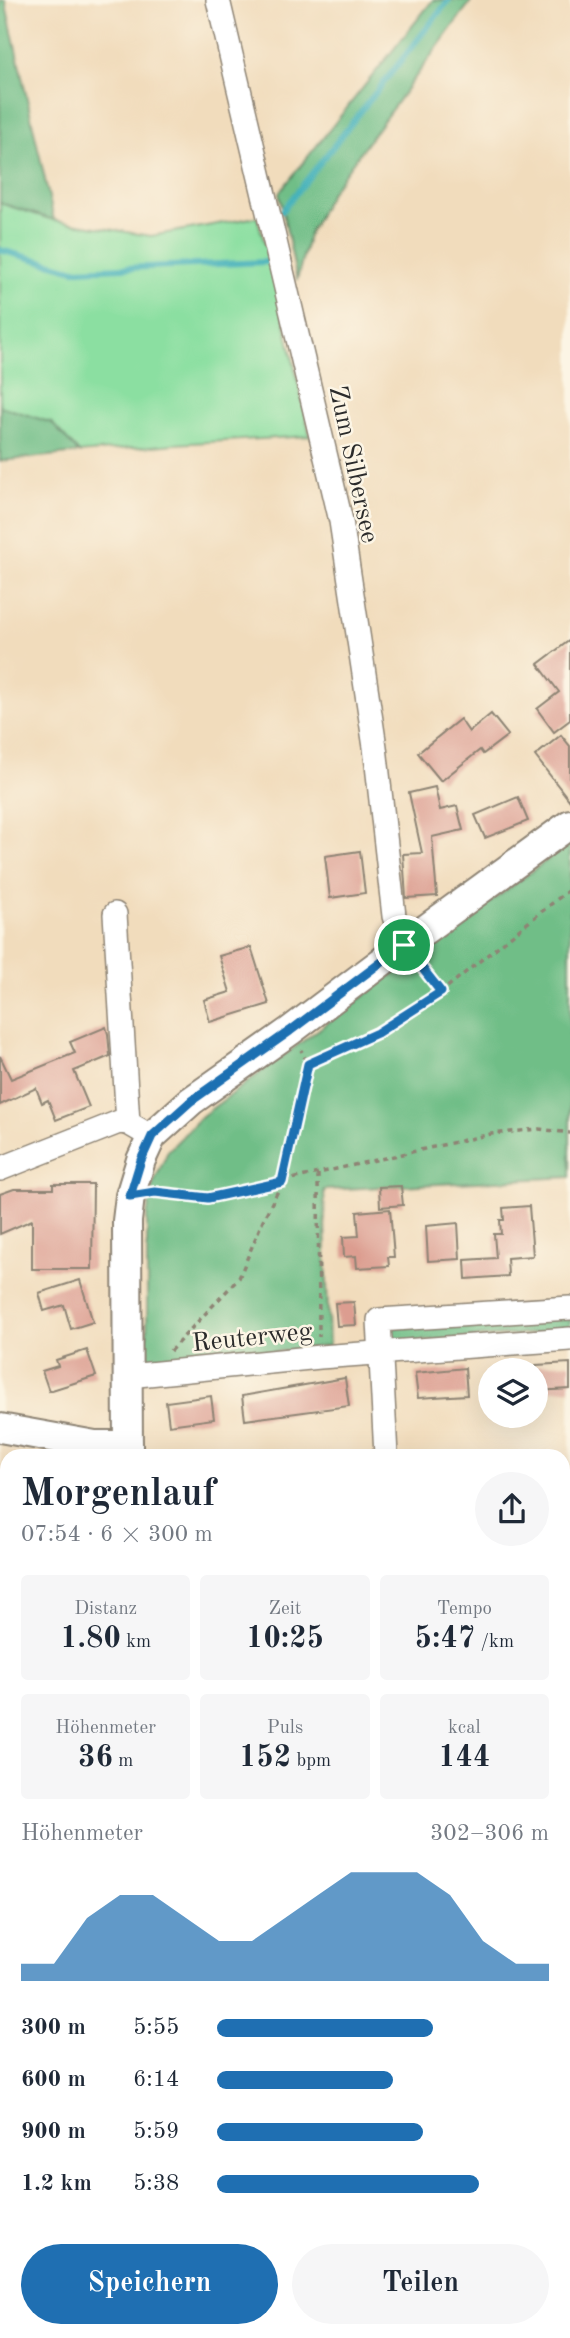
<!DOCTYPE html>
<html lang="de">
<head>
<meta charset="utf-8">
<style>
  body { margin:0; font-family:"Old Standard TT",serif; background:#f6f6f7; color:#1f2937; height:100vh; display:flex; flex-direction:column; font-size:26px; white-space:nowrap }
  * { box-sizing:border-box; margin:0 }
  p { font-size:23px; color:#747a83 }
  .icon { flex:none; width:38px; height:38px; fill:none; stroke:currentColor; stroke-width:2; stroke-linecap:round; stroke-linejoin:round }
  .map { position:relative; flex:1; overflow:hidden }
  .sheet { position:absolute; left:0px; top:1449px; width:570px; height:889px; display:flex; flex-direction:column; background:#fff; border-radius:21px 21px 0 0; box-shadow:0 7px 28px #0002 }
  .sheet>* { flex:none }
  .fabs { position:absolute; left:478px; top:1358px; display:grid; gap:14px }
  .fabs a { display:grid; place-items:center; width:70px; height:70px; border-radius:50%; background:#fff; box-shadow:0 7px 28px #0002; font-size:35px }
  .pin { position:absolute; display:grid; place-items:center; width:60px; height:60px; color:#fff; margin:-30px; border:4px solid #fff; border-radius:50%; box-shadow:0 2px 7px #0007 }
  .round { display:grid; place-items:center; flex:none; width:74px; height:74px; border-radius:37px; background:#f6f6f7 }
  .head { display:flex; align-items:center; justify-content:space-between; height:119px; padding:0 21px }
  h1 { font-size:38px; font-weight:800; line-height:52px }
  .metrics { display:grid; grid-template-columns:repeat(3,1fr); gap:10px; height:119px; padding:7px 21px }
  .metrics div { display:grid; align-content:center; border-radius:7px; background:#f6f6f7; text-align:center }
  .metrics b { font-size:30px; font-weight:800 }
  .metrics small { font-size:19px; font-weight:400 }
  .metrics p { font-size:19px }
  .chart { height:196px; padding:14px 21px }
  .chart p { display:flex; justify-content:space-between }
  .chart svg { width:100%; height:126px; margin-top:7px; fill:#1f6fb2; opacity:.7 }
  .cta { display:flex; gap:14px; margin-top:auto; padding:14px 21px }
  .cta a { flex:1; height:80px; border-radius:42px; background:#1f6fb2; color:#fff; font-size:28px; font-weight:800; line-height:80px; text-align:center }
  .cta a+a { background:#f6f6f7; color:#1f2937 }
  ul { padding:0 21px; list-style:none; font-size:23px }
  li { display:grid; grid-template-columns:112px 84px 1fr; align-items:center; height:52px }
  li i { height:18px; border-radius:9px; background:#1f6fb2 }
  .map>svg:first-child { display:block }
  .green { fill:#8bdfa1; stroke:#5b8566; stroke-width:2 }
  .forest { fill:#70be87; stroke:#4e7459; stroke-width:2 }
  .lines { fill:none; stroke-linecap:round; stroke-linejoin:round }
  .stream { stroke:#3fb0b9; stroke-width:6 }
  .building { fill:#dc9d90 }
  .minor-casing { stroke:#8e8474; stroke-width:26 }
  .tertiary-casing { stroke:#8e8474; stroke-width:32 }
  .path { stroke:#8e8474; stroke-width:3.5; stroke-dasharray:5 5; stroke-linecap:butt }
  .minor { stroke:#fff; stroke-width:23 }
  .tertiary { stroke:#fff; stroke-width:28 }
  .route-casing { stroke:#fff; stroke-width:14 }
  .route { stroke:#1f6fb2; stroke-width:9 }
  .labels { text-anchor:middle; stroke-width:5; stroke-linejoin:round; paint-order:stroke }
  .street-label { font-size:26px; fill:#2b2b2b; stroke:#fcf5e5 }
</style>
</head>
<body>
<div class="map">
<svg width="570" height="2338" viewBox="0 0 570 2338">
  <rect width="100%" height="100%" fill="#fcf5e5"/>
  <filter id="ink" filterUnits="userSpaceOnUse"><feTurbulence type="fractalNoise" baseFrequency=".0143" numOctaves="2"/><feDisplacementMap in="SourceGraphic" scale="14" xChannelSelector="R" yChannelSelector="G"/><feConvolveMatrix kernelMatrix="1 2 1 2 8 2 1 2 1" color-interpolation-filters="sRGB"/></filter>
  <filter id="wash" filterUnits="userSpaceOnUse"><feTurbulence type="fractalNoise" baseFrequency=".00686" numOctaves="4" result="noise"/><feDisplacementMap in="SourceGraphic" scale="28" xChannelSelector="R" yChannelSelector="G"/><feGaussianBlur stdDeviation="1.57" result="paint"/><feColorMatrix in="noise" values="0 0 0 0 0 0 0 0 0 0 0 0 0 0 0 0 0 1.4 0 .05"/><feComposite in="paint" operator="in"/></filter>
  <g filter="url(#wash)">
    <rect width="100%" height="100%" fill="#f1dcbc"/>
    <path class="green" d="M0,203L54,220L151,236L257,217L275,279L310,436L174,444L79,453L52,423L0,406Z"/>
    <g class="forest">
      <path d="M0,0H5L54,220L0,203Z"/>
      <path d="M433,0H472L331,192L309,233L297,280L279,193Z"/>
      <path d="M0,406L52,423L79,453L0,461Z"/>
      <path d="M570,843V1177L324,1190L329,1346L147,1365V1215L153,1185L168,1151L202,1116Z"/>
      <path d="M570,1315V1331L391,1343L390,1327Z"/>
    </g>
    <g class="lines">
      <g class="stream">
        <path d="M282,211L449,0"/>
        <path d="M0,250L75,270L267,262"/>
      </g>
    </g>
    <g id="blocks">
      <g class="building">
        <path d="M570,640V720L554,732L537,709L559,692L538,664Z"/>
        <path d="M491,714L508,735L483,754L480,750L441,781L418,753L460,719L469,732Z"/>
        <path d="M561,735L570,746V801L535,756Z"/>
        <path d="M435,787L440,810L457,806L463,830L432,837L437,896L406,898L403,854L422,853L409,793Z"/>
        <path d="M518,797L528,821L485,838L475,815Z"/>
        <path d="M360,851L365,893L330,898L325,856Z"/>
        <path d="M251,947L269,1004L210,1022L204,1000L230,992L219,956Z"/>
        <path d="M106,1027L108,1034L110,1056L74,1071L89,1107L56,1120L48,1100L42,1103L36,1088L0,1105V1056L11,1079L75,1053L70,1042Z"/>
        <path d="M53,1184H93L92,1269H32V1220L0,1234V1194L14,1189H53Z"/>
        <path d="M401,1186L403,1205L380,1207L379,1187Z"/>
        <path d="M529,1206L533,1256L507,1258L508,1276L466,1279L465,1260L496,1258L494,1234H501L500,1220H504L503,1208Z"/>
        <path d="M390,1209L394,1257H388L389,1266L357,1268L356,1256L344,1257L343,1237L359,1236L357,1212Z"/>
        <path d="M458,1223L460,1259L428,1261L426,1226Z"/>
        <path d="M80,1280L93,1322L71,1329L64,1305L44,1311L39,1293Z"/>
        <path d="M354,1302L356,1325L337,1326L335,1303Z"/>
        <path d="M87,1350L96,1376L49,1391L42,1371L58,1366L56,1360Z"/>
        <path d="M570,1363V1389L536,1391V1365Z"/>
        <path d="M465,1368L467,1395L418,1398L415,1373Z"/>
        <path d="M345,1378L349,1406L245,1420L242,1396Z"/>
        <path d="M211,1396L214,1419L169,1425L166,1402Z"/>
      </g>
    </g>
  </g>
  <g filter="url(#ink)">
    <use href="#blocks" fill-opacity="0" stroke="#8e8474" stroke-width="2"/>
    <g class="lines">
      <defs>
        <g id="minor">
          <path d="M218,0L341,521L375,747L394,916L404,945"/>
          <path d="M115,914L128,1123"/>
          <path d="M0,1169L119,1122L128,1123L140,1130"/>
          <path d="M128,1376L320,1357L570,1339"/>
          <path d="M386,1456L379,1320L570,1308"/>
          <path d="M0,1646L7,1647"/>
          <path d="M564,2025L570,2023"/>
        </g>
        <g id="tertiary">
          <path d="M0,1428L95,1445H128"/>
          <path d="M128,1456L127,1221L130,1196L141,1160L152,1136L191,1101L290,1031L404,945L570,824"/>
          <path d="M135,2331V2338"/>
        </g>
      </defs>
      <use href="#minor" class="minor-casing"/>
      <use href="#tertiary" class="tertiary-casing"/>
      <g class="path">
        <path d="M419,963L441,992"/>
        <path d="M308,1064L377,1033L441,992L570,889"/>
        <path d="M318,1174L319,1337"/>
        <path d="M156,1192L208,1198L491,1134L539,1129L570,1133"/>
        <path d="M170,1351L239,1278L263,1220L282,1183L308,1064L301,1050"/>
        <path d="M0,1772L7,1774"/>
        <path d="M0,1877L7,1878"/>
        <path d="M0,1984L7,1985"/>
        <path d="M0,2088L7,2089"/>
        <path d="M0,2196L7,2197"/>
        <path d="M564,2203L570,2231"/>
        <path d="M0,2299L7,2300"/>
        <path d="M184,2338L207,2331"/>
      </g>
      <use href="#minor" class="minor"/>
      <use href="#tertiary" class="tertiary"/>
    </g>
  </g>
  <g class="lines" filter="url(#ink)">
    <defs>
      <path id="route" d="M404,945L441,992L377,1033L308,1064L282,1182L208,1198L155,1192L130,1196L141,1160L152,1136L191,1101L290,1031Z"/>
    </defs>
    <use href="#route" class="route-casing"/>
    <use href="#route" class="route"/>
  </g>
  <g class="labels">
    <g class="street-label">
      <text transform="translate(355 464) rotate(78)" y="9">Zum Silbersee</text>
      <text transform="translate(252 1336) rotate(-6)" y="9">Reuterweg</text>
    </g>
  </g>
</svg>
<div class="fabs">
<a><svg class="icon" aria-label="layers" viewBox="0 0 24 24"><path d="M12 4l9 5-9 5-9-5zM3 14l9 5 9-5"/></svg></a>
</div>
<div class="pin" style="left:404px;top:945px;background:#1e9e55"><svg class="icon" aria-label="arrive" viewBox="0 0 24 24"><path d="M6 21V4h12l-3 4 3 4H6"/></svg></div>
<section class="sheet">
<div class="head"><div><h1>Morgenlauf</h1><p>07:54 · 6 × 300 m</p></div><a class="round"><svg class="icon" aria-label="share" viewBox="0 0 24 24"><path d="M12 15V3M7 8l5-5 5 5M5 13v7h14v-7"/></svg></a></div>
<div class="metrics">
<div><p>Distanz</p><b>1.80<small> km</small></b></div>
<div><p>Zeit</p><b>10:25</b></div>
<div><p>Tempo</p><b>5:47<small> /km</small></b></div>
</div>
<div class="metrics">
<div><p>Höhenmeter</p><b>36<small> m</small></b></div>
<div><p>Puls</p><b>152<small> bpm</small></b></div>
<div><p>kcal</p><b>144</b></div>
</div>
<div class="chart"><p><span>Höhenmeter</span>302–306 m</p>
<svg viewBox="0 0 160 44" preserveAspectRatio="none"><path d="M0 44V38L10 38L20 22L30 14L40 14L50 22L60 30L70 30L80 22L90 14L100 6L110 6L120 6L130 14L140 30L150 38L160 38V44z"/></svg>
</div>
<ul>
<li><b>300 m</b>5:55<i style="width:65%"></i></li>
<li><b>600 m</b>6:14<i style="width:53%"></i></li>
<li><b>900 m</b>5:59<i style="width:62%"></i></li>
<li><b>1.2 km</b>5:38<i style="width:79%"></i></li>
</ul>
<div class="cta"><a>Speichern</a><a>Teilen</a></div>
</section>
</div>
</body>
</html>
